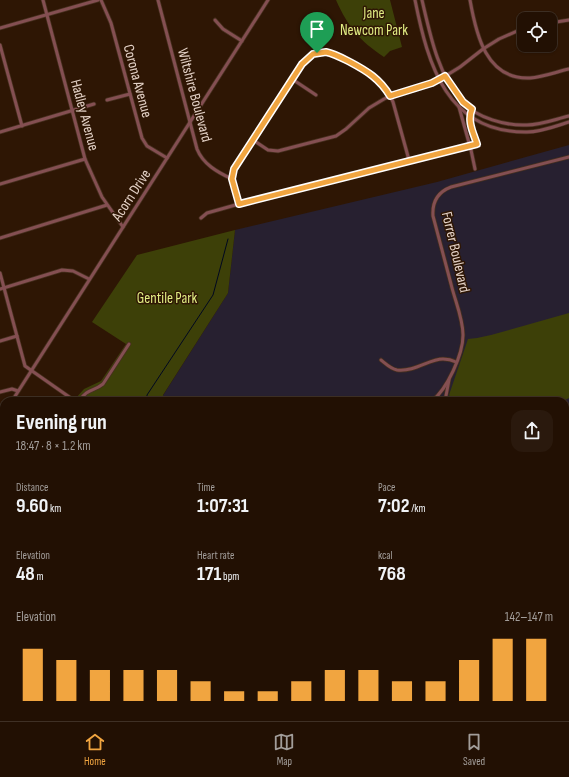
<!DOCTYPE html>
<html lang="en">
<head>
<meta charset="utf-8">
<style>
  body { margin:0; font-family:"Sofia Sans Condensed",sans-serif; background:#2a190d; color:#f1f3f6; height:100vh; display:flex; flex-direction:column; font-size:15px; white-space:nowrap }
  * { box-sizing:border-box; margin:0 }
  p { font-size:13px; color:#a29d9a }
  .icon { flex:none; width:22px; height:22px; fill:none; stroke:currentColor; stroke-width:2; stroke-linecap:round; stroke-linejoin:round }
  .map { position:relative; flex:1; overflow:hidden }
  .side { position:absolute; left:0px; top:397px; width:569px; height:324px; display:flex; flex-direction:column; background:#221003; border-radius:12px 12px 0 0; box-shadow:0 1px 3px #0004,0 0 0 1px #3f3025 }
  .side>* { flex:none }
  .tools { position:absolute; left:517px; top:12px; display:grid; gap:8px }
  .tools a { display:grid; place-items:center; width:40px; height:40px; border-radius:8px; background:#221003; box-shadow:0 1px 3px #0004,0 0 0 1px #3f3025; font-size:20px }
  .pin { position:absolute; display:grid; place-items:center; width:34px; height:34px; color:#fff; margin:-41px -17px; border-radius:50% 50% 50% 0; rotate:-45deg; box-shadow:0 0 4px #0007 }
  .pin .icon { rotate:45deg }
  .round { display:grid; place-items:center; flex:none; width:42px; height:42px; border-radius:12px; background:#2a190d }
  .overview { display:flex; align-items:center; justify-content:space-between; height:68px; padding:0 16px }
  h1 { font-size:22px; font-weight:700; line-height:30px }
  .stats { display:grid; grid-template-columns:repeat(3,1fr); gap:6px; height:68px; padding:4px 16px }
  .stats div { display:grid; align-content:center }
  .stats b { font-size:20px; font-weight:700 }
  .stats small { font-size:11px; font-weight:400 }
  .stats p { font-size:11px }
  .chart { height:112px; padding:8px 16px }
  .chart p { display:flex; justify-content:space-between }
  .chart svg { width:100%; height:72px; margin-top:4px; stroke:#f1a540; stroke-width:6 }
  .dock { display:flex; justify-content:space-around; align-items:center; height:56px; border-top:1px solid #3f3025; background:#221003; font-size:11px; color:#a29d9a }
  .dock a { display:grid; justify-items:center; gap:2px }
  .dock .on { color:#f1a540 }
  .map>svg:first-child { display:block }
  .industrial { fill:#272030 }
  .green { fill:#3d4008 }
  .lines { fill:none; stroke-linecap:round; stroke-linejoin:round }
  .stream { stroke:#000720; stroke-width:1 }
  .street-casing { stroke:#47301f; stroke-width:4.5 }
  .secondary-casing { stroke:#47301f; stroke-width:5.5 }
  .primary-casing { stroke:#47301f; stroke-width:6 }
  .street { stroke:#844f52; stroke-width:3 }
  .secondary { stroke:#bf6970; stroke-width:4 }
  .primary { stroke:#ec7e87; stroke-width:4.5 }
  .route-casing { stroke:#fff; stroke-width:8 }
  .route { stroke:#f1a540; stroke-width:5 }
  .labels { text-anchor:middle; stroke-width:3; stroke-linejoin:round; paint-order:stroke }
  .park-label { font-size:15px; fill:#e1ec83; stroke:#2e1604 }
  .street-label { font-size:15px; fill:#e4d2c7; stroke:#2e1604 }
</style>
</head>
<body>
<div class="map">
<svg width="569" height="721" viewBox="0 0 569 721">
  <rect width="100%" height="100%" fill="#2e1604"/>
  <path class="industrial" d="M569,145V417L565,422V401H162V397L228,293L235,230L437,182Z"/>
  <g class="green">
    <path d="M336,0H390L402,47L390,51L384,57C360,41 348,27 336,0Z"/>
    <path d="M235,230L228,293L163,395L164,401H79L76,398L84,389L101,381L126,344L92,322L137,255Z"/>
    <path d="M569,313V398L563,401H452L449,395L468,339L477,338L491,335Z"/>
    <path d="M4,455V525L0,526V460Z"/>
  </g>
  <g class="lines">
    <g class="stream">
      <path d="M147,401V395L213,295L228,239"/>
      <path d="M171,717L174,721"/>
    </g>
    <defs>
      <g id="street">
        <path d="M43,0L85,159L102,197L123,227"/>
        <path d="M101,0L111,23L142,138L147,146L167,158"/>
        <path d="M158,0L197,149C203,164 217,172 232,179L239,204"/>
        <path d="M415,0C428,65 447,133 527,132C541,132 556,126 569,122"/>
        <path d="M422,0C430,34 438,75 462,102C477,118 506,126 527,125C541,125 556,119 569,116"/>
        <path d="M470,0C476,34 486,80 530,78C543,77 556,72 569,69"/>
        <path d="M215,20L223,29L242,41"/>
        <path d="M550,23L569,20"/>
        <path d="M0,28L98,0"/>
        <path d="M0,45L22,126"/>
        <path d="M317,53L315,44L324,29"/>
        <path d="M292,79L316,95"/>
        <path d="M107,100L130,94"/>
        <path d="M459,107L471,150L475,169"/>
        <path d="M0,132L94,104"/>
        <path d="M253,140L268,150L278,151L336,136L346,129L369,108L384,99L396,93L439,80L460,67L483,49L499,39L524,28"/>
        <path d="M232,179L234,169L302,64L313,54L326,52L338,56L365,70L377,78L387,89L393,102L409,160"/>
        <path d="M0,184L85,159"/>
        <path d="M201,218L207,213L239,204L477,144C473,132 467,121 472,109"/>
        <path d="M0,238L107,205"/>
        <path d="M0,273L25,366L75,401"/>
        <path d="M0,289L62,270L73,271L89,279"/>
        <path d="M0,341L17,336"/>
        <path d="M381,360C386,364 391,369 397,370C415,372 429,359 443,359C448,359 452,360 456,362"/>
        <path d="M0,392L12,389L18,391"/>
        <path d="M12,401L268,0"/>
        <path d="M79,401C88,388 93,392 103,384L129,344"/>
        <path d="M432,401C447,389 463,355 463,335C463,318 455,301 451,284C445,262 439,239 433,216C432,202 438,192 451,187L569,157"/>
        <path d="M445,401L449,380"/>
        <path d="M0,419L4,413"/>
        <path d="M565,509L569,505"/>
        <path d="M0,530L4,529"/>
        <path d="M565,563L569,562"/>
        <path d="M0,607L4,611"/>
        <path d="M565,612L569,611"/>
        <path d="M0,694L4,702"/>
        <path d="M16,717L18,721"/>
        <path d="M55,717L56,721"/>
        <path d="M206,717L208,721"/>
        <path d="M275,717L276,721"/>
        <path d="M326,717L327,721"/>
        <path d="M386,717L387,721"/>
        <path d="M539,720L540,721"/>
      </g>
      <g id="secondary">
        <path d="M565,667L569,666"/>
        <path d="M565,694L569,710"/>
        <path d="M360,721L370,717"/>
      </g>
      <g id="primary">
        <path d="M565,430L569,425"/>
        <path d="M345,721L350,717"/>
      </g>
    </defs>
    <use href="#street" class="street-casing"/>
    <use href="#secondary" class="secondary-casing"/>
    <use href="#primary" class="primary-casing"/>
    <use href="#street" class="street"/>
    <use href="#secondary" class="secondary"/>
    <use href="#primary" class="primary"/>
  </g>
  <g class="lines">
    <defs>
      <path id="route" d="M326,52C335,54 342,58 350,62C367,71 380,79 390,96L432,83L445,76L463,102L472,109C467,121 473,132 477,144L239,204L232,179L234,169L302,64L313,54Z"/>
    </defs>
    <use href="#route" class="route-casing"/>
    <use href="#route" class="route"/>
  </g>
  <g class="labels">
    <g class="park-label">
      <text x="374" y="18">Jane<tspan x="374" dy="17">Newcom Park</tspan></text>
      <text x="167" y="303">Gentile Park</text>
    </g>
    <g class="street-label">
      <text transform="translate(138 81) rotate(75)" y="5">Corona Avenue</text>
      <text transform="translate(195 95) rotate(75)" y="5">Wiltshire Boulevard</text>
      <text transform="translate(85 115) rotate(75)" y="5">Hadley Avenue</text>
      <text transform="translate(131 195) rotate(-57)" y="5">Acorn Drive</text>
      <text transform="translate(456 252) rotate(77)" y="5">Forrer Boulevard</text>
    </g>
  </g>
</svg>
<div class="tools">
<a><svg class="icon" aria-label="locate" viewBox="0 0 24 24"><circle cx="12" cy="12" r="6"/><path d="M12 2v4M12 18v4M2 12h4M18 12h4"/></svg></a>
</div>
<div class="pin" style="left:317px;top:53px;background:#1e9e55"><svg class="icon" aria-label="arrive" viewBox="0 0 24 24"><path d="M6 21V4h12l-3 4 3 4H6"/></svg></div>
<section class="side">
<div class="overview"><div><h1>Evening run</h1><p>18:47 · 8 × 1.2 km</p></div><a class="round"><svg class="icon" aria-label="share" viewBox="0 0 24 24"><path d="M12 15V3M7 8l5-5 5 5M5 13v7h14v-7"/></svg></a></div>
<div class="stats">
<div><p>Distance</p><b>9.60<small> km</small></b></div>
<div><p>Time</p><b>1:07:31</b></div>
<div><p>Pace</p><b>7:02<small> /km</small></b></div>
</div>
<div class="stats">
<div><p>Elevation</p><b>48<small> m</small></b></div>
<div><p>Heart rate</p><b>171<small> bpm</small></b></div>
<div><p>kcal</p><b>768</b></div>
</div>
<div class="chart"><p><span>Elevation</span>142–147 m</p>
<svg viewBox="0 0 160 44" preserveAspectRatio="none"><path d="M5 44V12M15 44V19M25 44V25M35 44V25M45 44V25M55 44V32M65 44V38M75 44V38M85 44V32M95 44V25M105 44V25M115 44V32M125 44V32M135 44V19M145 44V6M155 44V6"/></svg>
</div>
</section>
</div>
<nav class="dock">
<a class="on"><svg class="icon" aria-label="home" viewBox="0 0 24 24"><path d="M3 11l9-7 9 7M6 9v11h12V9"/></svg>Home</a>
<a><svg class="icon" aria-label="map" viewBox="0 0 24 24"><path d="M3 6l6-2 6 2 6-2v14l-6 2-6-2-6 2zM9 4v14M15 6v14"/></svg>Map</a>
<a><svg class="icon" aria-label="saved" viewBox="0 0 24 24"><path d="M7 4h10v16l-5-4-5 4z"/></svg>Saved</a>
</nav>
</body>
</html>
